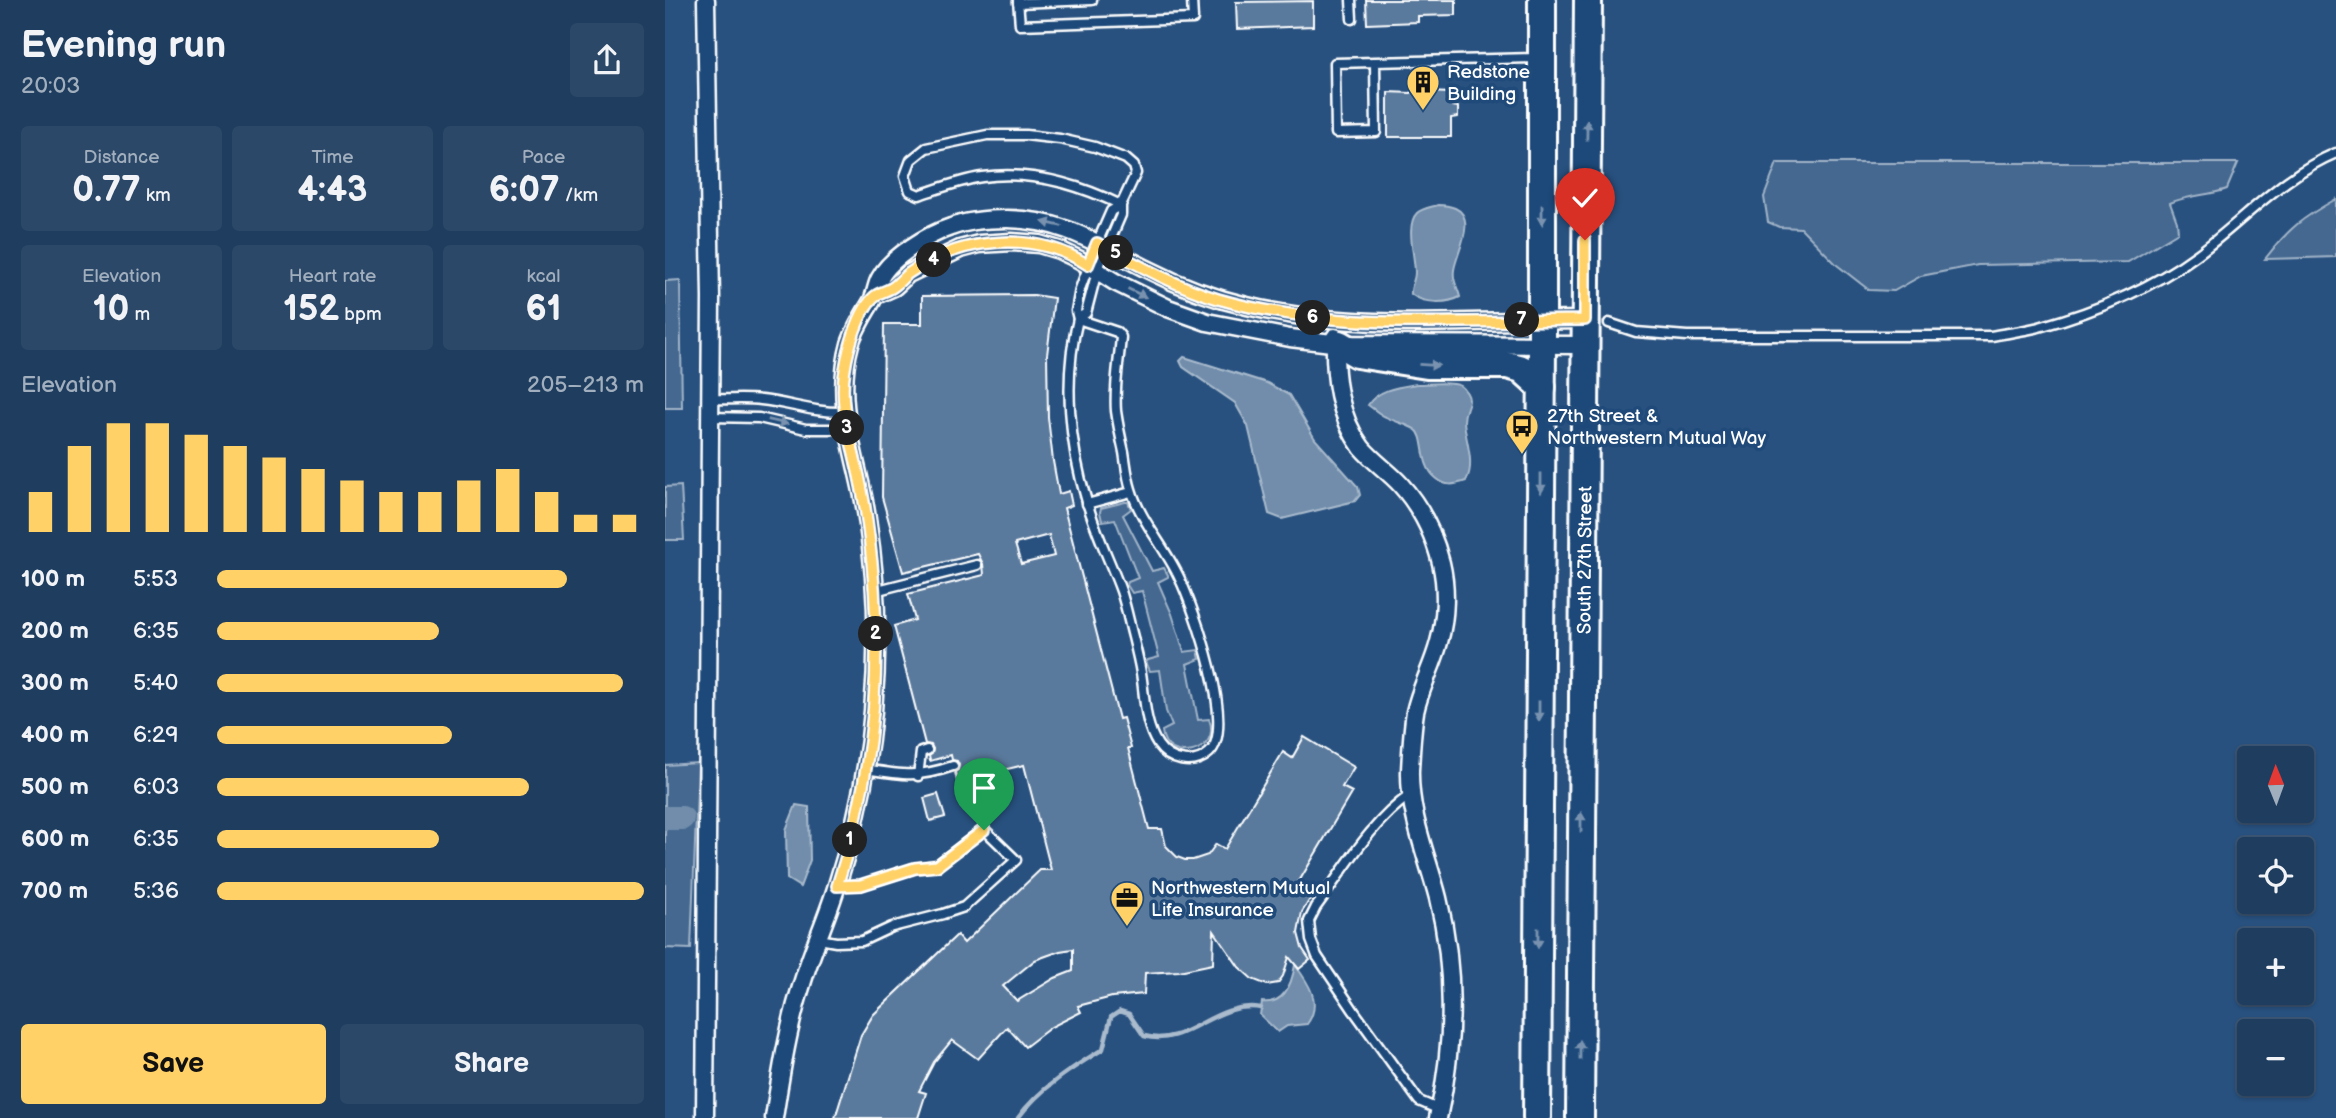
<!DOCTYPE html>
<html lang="en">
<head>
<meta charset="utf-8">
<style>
  body { margin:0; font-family:"Balsamiq Sans",sans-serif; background:#2b4868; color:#f1f3f6; height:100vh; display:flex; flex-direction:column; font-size:26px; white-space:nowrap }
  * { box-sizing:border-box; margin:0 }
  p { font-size:23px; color:#a1aebd }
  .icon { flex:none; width:38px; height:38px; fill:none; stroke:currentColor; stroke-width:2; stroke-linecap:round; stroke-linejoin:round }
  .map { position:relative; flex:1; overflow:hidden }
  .side { display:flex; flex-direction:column; background:#1e3d5f; width:665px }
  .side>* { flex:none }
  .needle { width:46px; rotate:359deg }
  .fabs { position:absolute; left:1572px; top:746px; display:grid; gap:14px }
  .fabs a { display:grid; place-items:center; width:77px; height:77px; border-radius:7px; background:#1e3d5f; box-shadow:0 2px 5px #0004,0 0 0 2px #3c5674; font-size:35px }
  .pin { position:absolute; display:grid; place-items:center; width:60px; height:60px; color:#fff; margin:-72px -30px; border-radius:50% 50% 50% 0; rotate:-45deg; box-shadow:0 0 7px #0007 }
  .pin .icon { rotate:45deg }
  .km { position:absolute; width:35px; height:35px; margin:-18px; border-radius:50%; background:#222; color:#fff; font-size:19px; line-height:35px; text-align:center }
  .round { display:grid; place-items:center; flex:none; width:74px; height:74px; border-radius:7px; background:#2b4868 }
  .overview { display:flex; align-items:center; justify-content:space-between; height:119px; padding:0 21px }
  h1 { font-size:38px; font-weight:600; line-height:52px }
  .stats { display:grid; grid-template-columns:repeat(3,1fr); gap:10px; height:119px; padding:7px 21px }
  .stats div { display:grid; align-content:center; border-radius:7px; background:#2b4868; text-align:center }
  .stats b { font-size:35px; font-weight:600 }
  .stats small { font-size:19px; font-weight:400 }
  .stats p { font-size:19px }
  .chart { height:196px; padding:14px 21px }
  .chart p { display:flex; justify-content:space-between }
  .chart svg { width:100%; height:126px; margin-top:7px; stroke:#ffd166; stroke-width:6 }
  .action { display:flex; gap:14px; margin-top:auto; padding:14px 21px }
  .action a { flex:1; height:80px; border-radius:7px; background:#ffd166; color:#111; font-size:28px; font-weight:600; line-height:80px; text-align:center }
  .action a+a { background:#2b4868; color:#f1f3f6 }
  ul { padding:0 21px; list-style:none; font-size:23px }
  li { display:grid; grid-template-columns:112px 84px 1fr; align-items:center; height:52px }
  li i { height:18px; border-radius:9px; background:#ffd166 }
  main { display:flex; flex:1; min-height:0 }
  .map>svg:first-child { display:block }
  .green { fill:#446890; stroke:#a2b4c8; stroke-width:2 }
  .water { fill:#718dab; stroke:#aabbcd; stroke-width:2 }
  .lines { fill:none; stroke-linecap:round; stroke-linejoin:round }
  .stream { stroke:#aabbcd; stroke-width:4.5 }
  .river { stroke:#718dab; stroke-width:24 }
  .building { fill:#5a7a9d; stroke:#fff; stroke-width:2; fill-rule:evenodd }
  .lane-casing { stroke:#fff; stroke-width:13 }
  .street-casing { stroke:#fff; stroke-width:21 }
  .primary-casing { stroke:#fff; stroke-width:32 }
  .lane { stroke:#1f4a7a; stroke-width:8 }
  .street { stroke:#1f4a7a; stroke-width:16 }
  .primary { stroke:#1f4a7a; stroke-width:26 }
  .oneway { fill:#7992af }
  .route-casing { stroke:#fff; stroke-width:14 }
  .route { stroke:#ffd166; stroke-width:9 }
  .labels { text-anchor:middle; stroke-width:7; stroke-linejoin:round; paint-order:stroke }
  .poi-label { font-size:19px; fill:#fff; stroke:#1f4a7a; text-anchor:start }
  .street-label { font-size:19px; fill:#fff; stroke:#1f4a7a }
</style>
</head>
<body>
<main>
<section class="side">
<div class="overview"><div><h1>Evening run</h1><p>20:03</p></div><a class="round"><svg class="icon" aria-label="share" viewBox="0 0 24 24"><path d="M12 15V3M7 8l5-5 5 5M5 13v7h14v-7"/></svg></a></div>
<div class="stats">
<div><p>Distance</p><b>0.77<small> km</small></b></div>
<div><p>Time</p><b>4:43</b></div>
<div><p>Pace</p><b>6:07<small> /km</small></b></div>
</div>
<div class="stats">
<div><p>Elevation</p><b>10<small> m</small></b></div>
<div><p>Heart rate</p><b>152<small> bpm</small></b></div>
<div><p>kcal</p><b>61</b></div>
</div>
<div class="chart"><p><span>Elevation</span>205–213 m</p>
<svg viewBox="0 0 160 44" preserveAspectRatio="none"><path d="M5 44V30M15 44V14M25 44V6M35 44V6M45 44V10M55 44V14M65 44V18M75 44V22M85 44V26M95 44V30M105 44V30M115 44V26M125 44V22M135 44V30M145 44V38M155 44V38"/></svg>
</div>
<ul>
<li><b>100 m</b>5:53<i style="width:82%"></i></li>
<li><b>200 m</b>6:35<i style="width:52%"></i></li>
<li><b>300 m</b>5:40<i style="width:95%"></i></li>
<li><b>400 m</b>6:29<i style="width:55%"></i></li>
<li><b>500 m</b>6:03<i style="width:73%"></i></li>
<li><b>600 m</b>6:35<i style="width:52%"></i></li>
<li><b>700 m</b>5:36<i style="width:100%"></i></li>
</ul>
<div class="action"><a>Save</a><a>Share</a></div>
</section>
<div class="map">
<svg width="1671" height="1118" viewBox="0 0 1671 1118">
  <rect width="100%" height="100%" fill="#28517f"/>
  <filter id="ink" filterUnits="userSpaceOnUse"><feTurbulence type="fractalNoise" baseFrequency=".0143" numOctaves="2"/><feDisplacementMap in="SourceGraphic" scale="14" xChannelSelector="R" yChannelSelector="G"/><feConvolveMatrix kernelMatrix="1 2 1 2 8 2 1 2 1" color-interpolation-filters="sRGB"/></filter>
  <g filter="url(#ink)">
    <g class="green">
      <path d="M1112,163H1573L1562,189C1543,196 1523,195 1505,203L1512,222L1513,232L1463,262L1313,265L1256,276L1229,291L1204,290L1172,265L1136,228L1114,227L1103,222L1099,197Z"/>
      <path d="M1671,199V257L1600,259C1624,228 1637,218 1671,199Z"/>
      <path d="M15,280L17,408H0V281Z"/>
      <path d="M16,486L19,540H0V487Z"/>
      <path d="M460,502H463L466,509L458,515L487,571L499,568L503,575V577L493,582L507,614L519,652L533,650L535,659L522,664L533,720L544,719C558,754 500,766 497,731L507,726L501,711L495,670L485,671L481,662L483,660L494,657L477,591L467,593L462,585L463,582L473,578L450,519L437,521L435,512L436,508Z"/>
      <path d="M33,763L26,949L0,948V765Z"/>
    </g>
    <g class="water">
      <path d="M773,205C778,205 785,206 790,208C813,218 791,254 789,270C787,281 793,287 795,297C782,304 758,304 746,294C745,286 750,281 750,273C750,256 740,225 752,213C757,208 767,207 773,205Z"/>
      <path d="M519,357L602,383L624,395L650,439L693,487L695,495L690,501L617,519L604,514L583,426L570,403L518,367L515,361Z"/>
      <path d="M752,384C761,384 789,381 796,386C800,389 804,395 804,400C803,408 799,411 799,421C800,440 811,463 801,481C789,485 781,487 771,478C754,464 761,437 751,430C742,424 730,422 721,417C714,414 709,409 703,405C713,389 734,387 752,384Z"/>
      <path d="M131,805L144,807L145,860L135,887L122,879L121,830Z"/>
      <path d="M630,965C643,982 658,1003 642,1024L622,1026L613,1032L595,1015L597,1002C620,1005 627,983 630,965Z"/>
    </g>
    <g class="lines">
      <path class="stream" d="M353,1118C375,1088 407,1068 438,1049L446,1017L455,1011L464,1014L479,1036C523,1048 548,1000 596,1008"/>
      <path class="river" d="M0,818H17"/>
    </g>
    <g class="building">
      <path d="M701,0H791V15L753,16V22L702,24Z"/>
      <path d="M648,1V26L572,29L571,2Z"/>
      <path d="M749,86H760L761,91L763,92L786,93L787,106L793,107V117L786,118V137H723V92L746,93L748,91Z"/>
      <path d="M369,295L389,298L382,355L383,417L388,461L394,494L404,491L405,496L407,505L399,508L454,719L458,718L466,748H463L484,829H497L501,846L512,857L520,860H528L543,855L551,844L560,849L618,752L627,758L639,737L689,767L677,787L687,792L629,890L645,899L637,912L633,933L637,948L645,960L634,969L624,957L618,976L613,983L602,985L587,979L574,967L549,931L548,964L514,971L480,973L479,994L447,997L413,1006L416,1012L386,1027L360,1047L342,1027L313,1059L287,1040L269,1062L254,1091L261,1093L253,1118H170L196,1035L208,1015L292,935L299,943L375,870H386L359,765L292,781L290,772L293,770L294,765L292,761L287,760L286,755L265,761L264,756L267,754L268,749L266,745L260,744L229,626L250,620L243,594L319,575L318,564L313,554L238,572L217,497L219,324H257V296ZM384,535L389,556L356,564L350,544ZM408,949V971L390,978L352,1001L338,986L370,960L395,951Z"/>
      <path d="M273,794L280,817L265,821L259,798Z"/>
    </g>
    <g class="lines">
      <defs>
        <g id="lane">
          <path d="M353,0L355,25L528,19L527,0"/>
          <path d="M686,0L687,19"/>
          <path d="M353,3L427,0"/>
          <path d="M710,62L711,132L671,133L670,63L874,58"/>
          <path d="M456,205C413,184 365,170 317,177C296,180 275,188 254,195L245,191L240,176L246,160L261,148L322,135H361L395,139L430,147L461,159L469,166L471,173L456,205V215L432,271L421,313L413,319L411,311L415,289L432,243L446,211L456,205"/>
          <path d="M413,319L452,332L456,337C454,361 449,386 451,411C453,425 456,439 459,452C461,464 462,477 466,489C475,520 500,547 514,577C529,608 572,728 544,753C528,767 504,761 493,745C479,724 480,697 476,673C474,661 471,649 468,637C464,622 461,606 456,591C445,561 431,533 422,502C404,444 398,378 413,319Z"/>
          <path d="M944,323L971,332L1022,336H1326C1342,333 1359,331 1374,327C1429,312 1487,288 1533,254C1579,220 1618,175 1671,153"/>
          <path d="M45,399C62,400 79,398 96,400C125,403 149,413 179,412"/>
          <path d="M45,417L94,418L141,429H183"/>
          <path d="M422,504L466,492"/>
          <path d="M209,591L312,565"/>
          <path d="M201,769C237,775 253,778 288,766"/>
          <path d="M253,776L256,752L262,750"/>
          <path d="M745,795C706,822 680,868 651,907L644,921L646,940L652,956L689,1011L754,1101L775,1110"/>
          <path d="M154,939L171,942L197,941L227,927L278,914L299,907L351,860L319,829L272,865L250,868L196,885L172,886"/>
        </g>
        <g id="street">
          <path d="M209,296L229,287L243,274L295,249L314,244L347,242L374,244L394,250L415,260L450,282L503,308L542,322L625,338L675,344L919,345"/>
          <path d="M670,337C669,375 673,416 697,448C708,461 724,472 735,484C755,506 769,535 776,563C782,588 781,617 774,642C768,666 755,688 750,712C747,731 746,751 745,770C744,815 762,855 773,898C791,971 789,1045 773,1118"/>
          <path d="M40,1118L46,298L41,0"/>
          <path d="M109,1118C116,1073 123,1027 137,984C147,950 162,918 172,885C190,829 203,770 208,711C214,647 212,582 202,518C193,458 168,405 185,344C190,328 199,314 207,301C211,293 211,285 215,278C226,257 264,234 286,227C302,221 324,219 342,219C402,220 433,245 484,270C515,286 547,298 582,306C689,332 809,320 920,320"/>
        </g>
        <g id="primary">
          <path d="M675,344L692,354L762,365H842L857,369L877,387"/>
          <path d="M872,1118L877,345V0"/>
          <path id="s1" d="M915,1118L923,0"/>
        </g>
      </defs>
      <use href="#lane" class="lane-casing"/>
      <use href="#street" class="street-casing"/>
      <use href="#primary" class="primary-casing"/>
      <use href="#lane" class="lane"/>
      <use href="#street" class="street"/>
      <use href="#primary" class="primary"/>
    </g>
    <defs><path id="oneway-solid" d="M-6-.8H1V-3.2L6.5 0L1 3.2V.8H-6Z" transform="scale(1.75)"/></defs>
    <g class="oneway">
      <use href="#oneway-solid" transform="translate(922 130) rotate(-89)"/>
      <use href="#oneway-solid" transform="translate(877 215) rotate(90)"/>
      <use href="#oneway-solid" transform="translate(387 224) rotate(-167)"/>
      <use href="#oneway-solid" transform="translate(472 293) rotate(26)"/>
      <use href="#oneway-solid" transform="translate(764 365) rotate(3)"/>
      <use href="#oneway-solid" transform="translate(113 422) rotate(13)"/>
      <use href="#oneway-solid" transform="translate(876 483) rotate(90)"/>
      <use href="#oneway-solid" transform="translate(874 711) rotate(90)"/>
      <use href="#oneway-solid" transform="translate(916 822) rotate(-90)"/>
      <use href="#oneway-solid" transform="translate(873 938) rotate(90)"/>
      <use href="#oneway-solid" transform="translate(915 1050) rotate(-90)"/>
    </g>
  </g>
  <g class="lines" filter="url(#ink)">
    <defs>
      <path id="route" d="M319,830L272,866L250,868L196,885L172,886C179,864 186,842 191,819C213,726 216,630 204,536C201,511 197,487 191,463C184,432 174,402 180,369C183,349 194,310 209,297C214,292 223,291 228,287C234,283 238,277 244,273C297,237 369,230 423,265L432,243C471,264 510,286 553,299C672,333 797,320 920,320V240"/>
    </defs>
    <use href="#route" class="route-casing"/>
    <use href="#route" class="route"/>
  </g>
  <defs>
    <symbol id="building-pin" viewBox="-11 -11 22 30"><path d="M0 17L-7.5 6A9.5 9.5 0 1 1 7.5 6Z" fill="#ffd166" stroke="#1f4a7a"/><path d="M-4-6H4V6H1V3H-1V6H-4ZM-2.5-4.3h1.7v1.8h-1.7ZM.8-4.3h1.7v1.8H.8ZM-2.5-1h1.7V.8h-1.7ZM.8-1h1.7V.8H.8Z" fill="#111"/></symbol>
    <symbol id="bus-pin" viewBox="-11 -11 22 30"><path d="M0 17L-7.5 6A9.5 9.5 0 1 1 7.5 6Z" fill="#ffd166" stroke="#1f4a7a"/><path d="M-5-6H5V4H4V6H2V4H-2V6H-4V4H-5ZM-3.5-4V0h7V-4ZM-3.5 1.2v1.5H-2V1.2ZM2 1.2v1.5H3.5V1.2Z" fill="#111"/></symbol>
    <symbol id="office-pin" viewBox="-11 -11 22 30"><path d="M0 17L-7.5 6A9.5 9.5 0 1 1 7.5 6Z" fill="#ffd166" stroke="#1f4a7a"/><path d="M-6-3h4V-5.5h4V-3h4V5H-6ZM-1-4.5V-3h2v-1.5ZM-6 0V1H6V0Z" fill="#111"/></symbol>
  </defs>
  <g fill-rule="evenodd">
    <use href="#building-pin" x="739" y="63" width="38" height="52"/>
    <use href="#bus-pin" x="838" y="407" width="38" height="52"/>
    <use href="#office-pin" x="443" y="879" width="38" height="52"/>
  </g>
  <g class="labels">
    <g class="poi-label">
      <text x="782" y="78">Redstone<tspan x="782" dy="22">Building</tspan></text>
      <text x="882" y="422">27th Street &amp;<tspan x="882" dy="22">Northwestern Mutual Way</tspan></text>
      <text x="486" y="894">Northwestern Mutual<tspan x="486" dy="22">Life Insurance</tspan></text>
    </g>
    <g class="street-label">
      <text dy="7" stroke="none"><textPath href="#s1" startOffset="558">South 27th Street</textPath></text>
    </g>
  </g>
</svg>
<div class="fabs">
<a><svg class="needle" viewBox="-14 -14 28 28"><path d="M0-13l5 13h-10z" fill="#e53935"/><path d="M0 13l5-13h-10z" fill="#a1aebd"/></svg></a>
<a><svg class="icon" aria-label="locate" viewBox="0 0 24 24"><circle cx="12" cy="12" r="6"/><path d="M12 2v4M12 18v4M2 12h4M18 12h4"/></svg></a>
<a>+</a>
<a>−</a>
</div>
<div class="pin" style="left:319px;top:830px;background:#1e9e55"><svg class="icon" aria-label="arrive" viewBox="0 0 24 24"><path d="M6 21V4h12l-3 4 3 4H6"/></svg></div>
<div class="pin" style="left:920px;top:240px;background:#d93025"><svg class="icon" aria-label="check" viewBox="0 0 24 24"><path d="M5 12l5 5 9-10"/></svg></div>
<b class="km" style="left:185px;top:840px">1</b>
<b class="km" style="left:211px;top:634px">2</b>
<b class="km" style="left:182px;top:428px">3</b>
<b class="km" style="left:269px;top:260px">4</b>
<b class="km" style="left:451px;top:253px">5</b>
<b class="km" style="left:648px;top:318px">6</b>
<b class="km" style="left:857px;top:320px">7</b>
</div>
</main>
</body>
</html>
